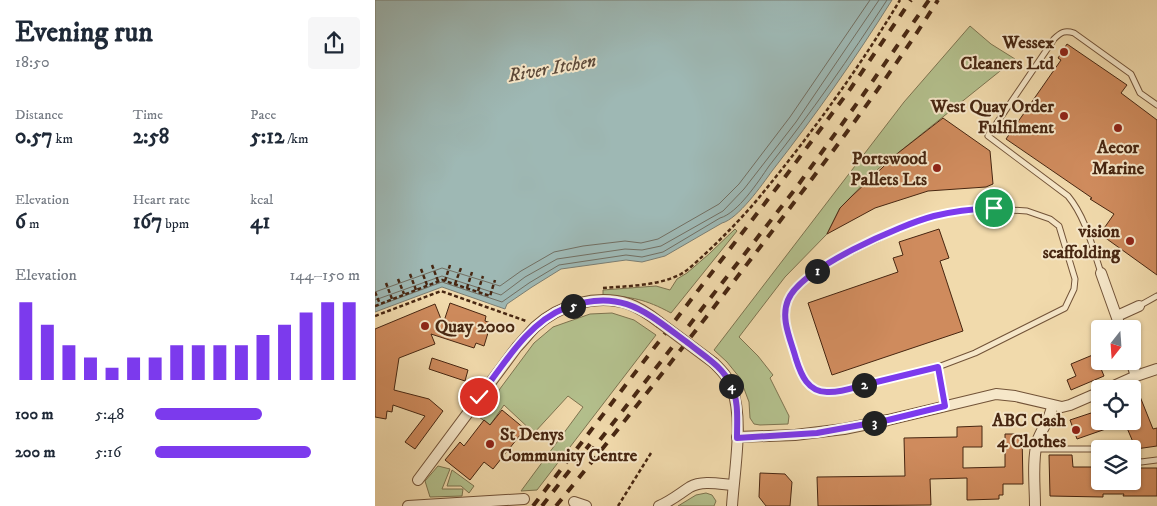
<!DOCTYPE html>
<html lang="en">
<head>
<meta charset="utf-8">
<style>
  body { margin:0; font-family:"IM FELL DW Pica",serif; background:#f6f6f7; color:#1f2937; height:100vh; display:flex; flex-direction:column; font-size:19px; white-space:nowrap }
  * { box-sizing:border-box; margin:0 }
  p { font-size:16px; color:#747a83 }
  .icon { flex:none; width:28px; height:28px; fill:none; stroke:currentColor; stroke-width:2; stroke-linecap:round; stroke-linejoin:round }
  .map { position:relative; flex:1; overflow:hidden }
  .side { display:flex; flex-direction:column; background:#fff; width:375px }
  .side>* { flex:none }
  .needle { width:32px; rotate:197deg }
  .buttons { position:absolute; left:716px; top:320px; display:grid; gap:10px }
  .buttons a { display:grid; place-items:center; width:50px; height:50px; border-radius:5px; background:#fff; box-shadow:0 1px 4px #0004; font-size:25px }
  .pin { position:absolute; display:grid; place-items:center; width:42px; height:42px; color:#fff; margin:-21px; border:2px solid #fff; border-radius:50%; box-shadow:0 1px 5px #0007 }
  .km { position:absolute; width:25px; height:25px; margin:-12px; border-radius:50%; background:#222; color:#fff; font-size:14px; line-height:25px; text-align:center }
  .round { display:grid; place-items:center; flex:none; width:52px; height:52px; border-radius:5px; background:#f6f6f7 }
  .headline { display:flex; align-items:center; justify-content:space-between; height:85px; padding:0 15px }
  h1 { font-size:28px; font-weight:700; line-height:38px }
  .metrics { display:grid; grid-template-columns:repeat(3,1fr); gap:8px; height:85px; padding:5px 15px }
  .metrics div { display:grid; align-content:center }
  .metrics b { font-size:21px; font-weight:700 }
  .metrics small { font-size:14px; font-weight:400 }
  .metrics p { font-size:14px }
  .chart { height:140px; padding:10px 15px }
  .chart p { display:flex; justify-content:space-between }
  .chart svg { width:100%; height:90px; margin-top:5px; stroke:#7c3aed; stroke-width:6 }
  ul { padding:0 15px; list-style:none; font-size:16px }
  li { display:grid; grid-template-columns:80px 60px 1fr; align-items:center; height:38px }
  li i { height:12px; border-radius:6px; background:#7c3aed }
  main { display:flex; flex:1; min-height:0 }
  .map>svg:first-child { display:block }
  .green { fill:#b4c18e; stroke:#7e7450 }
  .water { fill:#9eb8b4; stroke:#7b7e73 }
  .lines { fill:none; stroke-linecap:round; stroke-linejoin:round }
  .shore { stroke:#726f62; stroke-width:1 }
  .building { fill:#cf8b5d; stroke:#472611 }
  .lane-casing { stroke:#725338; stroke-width:7 }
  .street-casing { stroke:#725338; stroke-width:12 }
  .path { stroke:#472611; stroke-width:2.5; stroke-dasharray:4 2.5; stroke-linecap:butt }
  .lane { stroke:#f6e7c9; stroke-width:5 }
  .street { stroke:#f6e7c9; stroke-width:10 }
  .rail { stroke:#472611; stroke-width:4; stroke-dasharray:9 9; stroke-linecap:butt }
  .street-bridge-casing { stroke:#725338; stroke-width:12; stroke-linecap:butt }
  .street-bridge { stroke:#f6e7c9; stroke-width:10 }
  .route-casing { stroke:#fff; stroke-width:10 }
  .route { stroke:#7c3aed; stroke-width:6 }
  .poi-dot { fill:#8f2418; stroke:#f6e7c9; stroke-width:2 }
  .labels { text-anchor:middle; stroke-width:4; stroke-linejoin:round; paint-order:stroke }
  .poi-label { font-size:18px; font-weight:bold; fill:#472611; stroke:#f6e7c9; text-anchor:end }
  .water-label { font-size:19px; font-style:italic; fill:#5d4a3a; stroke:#f6e7c9 }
</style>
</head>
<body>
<main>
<section class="side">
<div class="headline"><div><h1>Evening run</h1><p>18:50</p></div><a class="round"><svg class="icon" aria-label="share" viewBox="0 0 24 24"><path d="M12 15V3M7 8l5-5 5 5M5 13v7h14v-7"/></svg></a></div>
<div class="metrics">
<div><p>Distance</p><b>0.57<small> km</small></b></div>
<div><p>Time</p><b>2:58</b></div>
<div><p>Pace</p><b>5:12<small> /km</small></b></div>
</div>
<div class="metrics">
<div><p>Elevation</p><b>6<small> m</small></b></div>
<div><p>Heart rate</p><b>167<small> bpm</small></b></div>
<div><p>kcal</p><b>41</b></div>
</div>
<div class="chart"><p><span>Elevation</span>144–150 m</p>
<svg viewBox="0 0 160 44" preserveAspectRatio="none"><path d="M5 44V6M15 44V17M25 44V27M35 44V33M45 44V38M55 44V33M65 44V33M75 44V27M85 44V27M95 44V27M105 44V27M115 44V22M125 44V17M135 44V11M145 44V6M155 44V6"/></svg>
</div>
<ul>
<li><b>100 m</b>5:48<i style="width:52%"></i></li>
<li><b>200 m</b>5:16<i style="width:76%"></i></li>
</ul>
</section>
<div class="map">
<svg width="782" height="506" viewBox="0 0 782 506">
  <rect width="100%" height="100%" fill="#f1daac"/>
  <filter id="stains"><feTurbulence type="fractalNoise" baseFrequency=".004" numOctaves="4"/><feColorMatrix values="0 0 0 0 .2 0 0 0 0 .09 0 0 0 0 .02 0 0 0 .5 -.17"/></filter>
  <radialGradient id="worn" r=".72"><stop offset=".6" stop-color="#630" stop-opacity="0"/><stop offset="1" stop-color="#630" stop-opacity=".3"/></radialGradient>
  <g class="green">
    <path d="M595,26L616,44L640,59L503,169L465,208L452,234L410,277L364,337L383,356L398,375L395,378L414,416L413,424L385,425L379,424L375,418L374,402L365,378L352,362L339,350L529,102Z"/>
    <path d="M360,229L362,231L296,313C270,299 257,297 228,295V290L281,286L295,290L302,279L312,273L334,254Z"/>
    <path d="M237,313L259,320L281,335L162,490L146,491L208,407L193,396L159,433L129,405L115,425L104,417L159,343L178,327L215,314Z"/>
    <path d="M63,466L75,469L67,489H88L87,496L55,497L50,481Z"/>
    <path d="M77,470L99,486L94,493L86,486H72Z"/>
    <path d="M331,493L337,495L341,501L339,506H303L321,495Z"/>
  </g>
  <path class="water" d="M0,0H517C480,59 440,116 397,171C387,185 363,219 347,223L290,256L267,262L251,260L186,269L157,287L132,304L130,309L67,287L0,312Z"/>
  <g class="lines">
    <g class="shore">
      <path d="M0,292L67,268L125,286L146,271L179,252L208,246L250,241L266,243L283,239L344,204L364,184L415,117L495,0"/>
      <path d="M0,300L67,276L126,295L150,277L182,259L250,249L267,250L286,246L348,211L369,189L421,122L504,0"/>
      <path d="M0,307L67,282L127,302L154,283L184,265L251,255L267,257L288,252L345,218C363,213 383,182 394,166C436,113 475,57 512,0"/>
    </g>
  </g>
  <g class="building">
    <path d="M692,44L752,85L746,93L782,120V275L725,234L739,214L715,199L717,198L631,139L686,60L683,58Z"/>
    <path d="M568,118L615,151L618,184L611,187L553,191L500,208L452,234L465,208L477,196L523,153Z"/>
    <path d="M564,229L574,258L565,261L588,331L457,375L433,303L523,272L518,258L528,255L524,242Z"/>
    <path d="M75,303L111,316L110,321L116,323L109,346L101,343L99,348L56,334L60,344L24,358L19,390L54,399L68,411L40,449L30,442L50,416L18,405L17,412L12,411L11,419L0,417V329L60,304L68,324Z"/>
    <path d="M720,354L729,376L696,390L692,380L701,376L696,364Z"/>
    <path d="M57,358L93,370L90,381L54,369Z"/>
    <path d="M760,384L778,429L782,428V446L761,449L749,421H758V385Z"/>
    <path d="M127,410L150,429L118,469L109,462L95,480L70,460L85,442L89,446L109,420L115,425Z"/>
    <path d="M725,410V421H748V423L702,439L695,420Z"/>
    <path d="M607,426V447H588V468L630,467V434H647L648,484H628V495H624V499L592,500V478L555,479L556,505L443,506L442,477L530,476L529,438L582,437V427Z"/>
    <path d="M674,455H697L698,467H725V481H758V468H782V496H748L749,494H728V497L675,496Z"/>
    <path d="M385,473L410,474L417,482L415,506H391L384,497Z"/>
  </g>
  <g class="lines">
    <defs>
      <g id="lane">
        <path d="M619,209L652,211L675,219L684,226L700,279L699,289L690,308L600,353L563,367L470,390L452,392L439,389L430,380L425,372L409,316L413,299L423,285L441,271L469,255L525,228L559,216L589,210Z"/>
        <path d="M726,273C717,246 711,218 693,196L613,136L679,39C686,32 690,30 699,33L756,74L765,93L782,105"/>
        <path d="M764,306L782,296"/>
        <path d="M563,367L570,406"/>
        <path d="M661,449H733"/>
        <path d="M758,460L766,462L782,460"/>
      </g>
      <g id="street">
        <path d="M726,273L746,329"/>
        <path d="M742,316L764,306"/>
        <path d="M756,361L761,376"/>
        <path d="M339,363C347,371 354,378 357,389C369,419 359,473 357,506"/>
        <path d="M732,389L761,376L782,369"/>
        <path d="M362,437L420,435L469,429L513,420L621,394L640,396L687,407L695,405L725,392"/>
        <path d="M43,480L142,347C148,341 154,333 160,327C185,304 222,294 254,304C265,308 275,315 284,322"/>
        <path d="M199,502L211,506"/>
        <path d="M33,506L149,499"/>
        <path d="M284,506C296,501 304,494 315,487C327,480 345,484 358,485"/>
        <path d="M660,506C660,486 657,462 662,442C666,429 675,421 677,406"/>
      </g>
    </defs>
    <use href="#lane" class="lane-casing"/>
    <use href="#street" class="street-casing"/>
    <g class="path">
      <path d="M57,265L63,281"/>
      <path d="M46,269L52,285"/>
      <path d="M35,274L41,290"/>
      <path d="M23,279L29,294"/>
      <path d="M70,281L75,265"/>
      <path d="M11,283L17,299"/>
      <path d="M80,284L86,268"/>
      <path d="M92,288L97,272"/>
      <path d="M228,288C253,286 283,286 306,274C315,269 322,261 329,255C348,237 365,220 382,200C434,137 483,70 525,0"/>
      <path d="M103,291L108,276"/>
      <path d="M0,292L5,304"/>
      <path d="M0,306L67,280L115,296L120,280"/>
      <path d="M0,316L66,291L151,321"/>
      <path d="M243,506L276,453"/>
    </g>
    <use href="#lane" class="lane"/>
    <use href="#street" class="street"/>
    <g class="rail">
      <path d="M214,454L421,188L488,95L554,0"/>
      <path d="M158,506L410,177L476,88L536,0"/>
      <path d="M167,506L215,444"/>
      <path d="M181,506C252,419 321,331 389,242C449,163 510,84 563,0"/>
    </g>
    <defs>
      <path id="street-bridge" d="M284,322L339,363"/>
    </defs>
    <use href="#street-bridge" class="street-bridge-casing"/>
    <use href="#street-bridge" class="street-bridge"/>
  </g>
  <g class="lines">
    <defs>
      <path id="route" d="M104,397C128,366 152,323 190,308C246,287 271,312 313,343C329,356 347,366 356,385C364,401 362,420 362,438L442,433L513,420L570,406L563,367C539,373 514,379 489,385C478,388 464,393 452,392C433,392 426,375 421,359C416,340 405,319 413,300C426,268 525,225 559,216C579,211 598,209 619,208"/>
    </defs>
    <use href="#route" class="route-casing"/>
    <use href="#route" class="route"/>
  </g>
  <g class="poi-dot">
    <circle cx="689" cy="52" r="5"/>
    <circle cx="689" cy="116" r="5"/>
    <circle cx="743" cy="128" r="5"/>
    <circle cx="562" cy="168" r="5"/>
    <circle cx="755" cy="241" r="5"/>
    <circle cx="50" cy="326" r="5"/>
    <circle cx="701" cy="430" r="5"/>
    <circle cx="115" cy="444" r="5"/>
  </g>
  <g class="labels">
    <g class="poi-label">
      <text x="679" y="48">Wessex<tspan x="679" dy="21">Cleaners Ltd</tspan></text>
      <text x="679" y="112">West Quay Order<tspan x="679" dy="21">Fulfilment</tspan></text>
      <text x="743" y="153" text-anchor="middle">Aecor<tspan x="743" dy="21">Marine</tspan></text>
      <text x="552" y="164">Portswood<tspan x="552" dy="21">Pallets Lts</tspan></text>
      <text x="745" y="237">vision<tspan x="745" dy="21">scaffolding</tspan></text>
      <text x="60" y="332" text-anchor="start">Quay 2000</text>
      <text x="691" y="426">ABC Cash<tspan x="691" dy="21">4 Clothes</tspan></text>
      <text x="125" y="440" text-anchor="start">St Denys<tspan x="125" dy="21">Community Centre</tspan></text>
    </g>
    <g class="water-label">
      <text transform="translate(177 67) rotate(-10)" y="7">River Itchen</text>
    </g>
  </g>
  <rect width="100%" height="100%" filter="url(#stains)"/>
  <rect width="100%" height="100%" fill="url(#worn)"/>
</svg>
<div class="buttons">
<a><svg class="needle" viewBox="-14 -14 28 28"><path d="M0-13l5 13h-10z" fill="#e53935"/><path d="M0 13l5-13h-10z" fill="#747a83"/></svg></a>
<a><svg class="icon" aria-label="locate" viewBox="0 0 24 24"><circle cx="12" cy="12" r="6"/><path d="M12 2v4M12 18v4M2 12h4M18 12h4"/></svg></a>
<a><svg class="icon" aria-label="layers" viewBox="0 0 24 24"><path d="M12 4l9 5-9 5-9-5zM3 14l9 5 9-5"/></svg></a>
</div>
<div class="pin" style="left:619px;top:208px;background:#1e9e55"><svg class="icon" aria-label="arrive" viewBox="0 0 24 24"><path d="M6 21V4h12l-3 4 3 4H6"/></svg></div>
<div class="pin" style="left:104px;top:397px;background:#d93025"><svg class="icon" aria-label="check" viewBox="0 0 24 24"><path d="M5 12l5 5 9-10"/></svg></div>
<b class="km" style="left:442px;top:271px">1</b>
<b class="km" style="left:489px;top:385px">2</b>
<b class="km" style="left:499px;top:423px">3</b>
<b class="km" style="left:356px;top:386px">4</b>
<b class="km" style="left:198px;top:306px">5</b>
</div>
</main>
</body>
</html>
